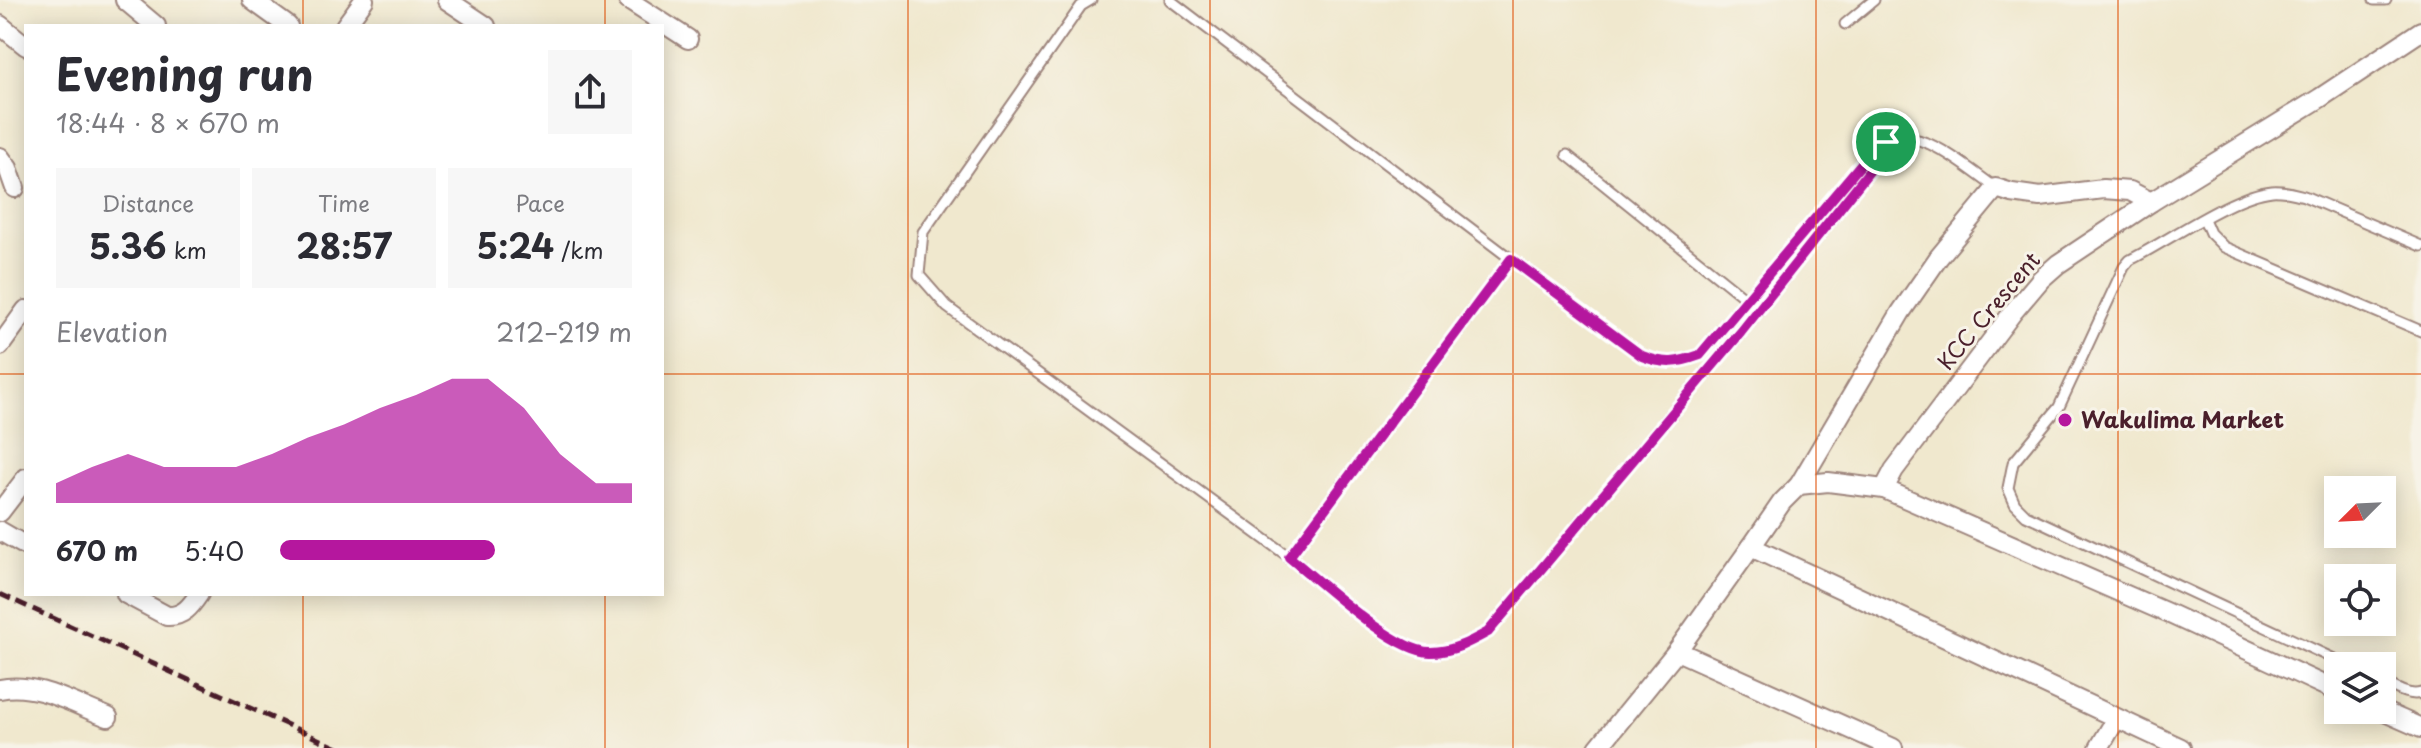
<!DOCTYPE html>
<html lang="en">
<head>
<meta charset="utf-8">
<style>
  body { margin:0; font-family:"Playpen Sans",sans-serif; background:#f7f7f7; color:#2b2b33; height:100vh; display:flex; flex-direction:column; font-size:30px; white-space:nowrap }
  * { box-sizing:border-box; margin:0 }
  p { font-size:26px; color:#7c7c81 }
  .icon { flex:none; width:44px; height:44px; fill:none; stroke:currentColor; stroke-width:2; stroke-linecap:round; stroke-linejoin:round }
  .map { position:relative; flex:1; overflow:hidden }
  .details { position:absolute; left:24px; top:24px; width:640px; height:572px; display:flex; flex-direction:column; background:#fff; border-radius:0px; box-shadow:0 4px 20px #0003 }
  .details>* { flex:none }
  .needle { width:52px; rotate:246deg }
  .controls { position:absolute; left:2324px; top:476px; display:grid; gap:16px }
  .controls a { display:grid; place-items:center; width:72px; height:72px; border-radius:0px; background:#fff; box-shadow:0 4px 20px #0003; font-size:40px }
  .pin { position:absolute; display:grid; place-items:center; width:68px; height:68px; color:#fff; margin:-34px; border:4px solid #fff; border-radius:50%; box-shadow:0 2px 8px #0007 }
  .round { display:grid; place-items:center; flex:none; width:84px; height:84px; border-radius:0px; background:#f7f7f7 }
  .overview { display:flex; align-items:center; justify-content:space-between; height:136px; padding:0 32px }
  h1 { font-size:44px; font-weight:700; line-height:60px }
  .metrics { display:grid; grid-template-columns:repeat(3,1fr); gap:12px; height:136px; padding:8px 32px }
  .metrics div { display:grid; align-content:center; border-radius:0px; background:#f7f7f7; text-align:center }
  .metrics b { font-size:34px; font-weight:700 }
  .metrics small { font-size:22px; font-weight:400 }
  .metrics p { font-size:22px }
  .chart { height:224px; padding:16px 32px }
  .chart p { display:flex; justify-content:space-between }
  .chart svg { width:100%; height:144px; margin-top:8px; fill:#b5179e; opacity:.7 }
  ul { padding:0 32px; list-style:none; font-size:26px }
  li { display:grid; grid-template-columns:128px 96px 1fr; align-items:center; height:60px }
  li i { height:20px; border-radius:10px; background:#b5179e }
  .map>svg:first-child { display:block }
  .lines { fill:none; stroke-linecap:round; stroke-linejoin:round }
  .service-casing { stroke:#9d847c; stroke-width:13 }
  .minor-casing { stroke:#9d847c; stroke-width:22 }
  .service { stroke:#fff; stroke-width:9 }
  .minor { stroke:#fff; stroke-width:18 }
  .rail { stroke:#4a1f2b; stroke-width:5; stroke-dasharray:12 6; stroke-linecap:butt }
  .route-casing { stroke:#fff; stroke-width:16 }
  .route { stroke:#b5179e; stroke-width:10 }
  .grid { fill:none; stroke:#e0560e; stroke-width:2; stroke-opacity:0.55 }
  .poi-dot { fill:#b5179e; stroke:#f7f3e8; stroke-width:3 }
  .labels { text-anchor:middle; stroke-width:6; stroke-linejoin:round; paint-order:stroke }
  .street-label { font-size:22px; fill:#4a1f2b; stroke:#f7f3e8 }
  .poi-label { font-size:22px; font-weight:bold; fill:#4a1f2b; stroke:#f7f3e8; text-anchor:start }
</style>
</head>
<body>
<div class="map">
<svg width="2421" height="748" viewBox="0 0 2421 748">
  <rect width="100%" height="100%" fill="#f7f3e8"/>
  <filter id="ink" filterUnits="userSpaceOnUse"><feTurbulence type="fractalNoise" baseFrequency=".0125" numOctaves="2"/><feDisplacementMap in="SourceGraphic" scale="16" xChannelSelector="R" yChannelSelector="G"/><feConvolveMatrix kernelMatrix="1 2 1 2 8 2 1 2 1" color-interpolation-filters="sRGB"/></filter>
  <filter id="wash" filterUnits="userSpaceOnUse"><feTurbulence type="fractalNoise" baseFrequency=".006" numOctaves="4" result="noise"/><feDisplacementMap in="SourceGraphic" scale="32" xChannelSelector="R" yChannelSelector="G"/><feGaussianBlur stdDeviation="1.8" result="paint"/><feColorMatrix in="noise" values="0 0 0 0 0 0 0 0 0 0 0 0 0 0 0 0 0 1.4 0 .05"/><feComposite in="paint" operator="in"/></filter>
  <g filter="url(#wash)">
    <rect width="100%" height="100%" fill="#f0e8ce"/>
  </g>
  <g filter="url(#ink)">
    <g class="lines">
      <defs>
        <g id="service">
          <path d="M1091,0L1081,6L923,232L919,275L947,307L1289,557"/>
          <path d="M1170,0L1511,259"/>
          <path d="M2374,0H2386"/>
          <path d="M1845,24L1874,0"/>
          <path d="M1886,142L1875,164L1741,332L1488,632C1470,642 1452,652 1431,652C1395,653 1318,580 1289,557L1511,259L1642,356C1665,366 1678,363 1700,355L1873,150C1880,146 1887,140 1895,138C1928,132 1970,170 1996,188"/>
          <path d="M1567,155L1746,299"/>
          <path d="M2204,219L2210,233L2224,247L2421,331"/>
          <path d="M2349,666L2026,515L2015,504L2008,488L2013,463L2059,407L2124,267L2130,260C2168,241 2232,195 2272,191C2283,190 2293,193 2304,196L2421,246"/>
          <path d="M2382,681C2394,687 2408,697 2421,693"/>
        </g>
        <g id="minor">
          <path d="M125,0L156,26"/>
          <path d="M252,0L288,26"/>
          <path d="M447,0L486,26"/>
          <path d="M628,0L688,39"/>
          <path d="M0,25L26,46"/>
          <path d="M345,26L364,0"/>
          <path d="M0,157L8,168L15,188"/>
          <path d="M0,346L26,310"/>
          <path d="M1799,485L1901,312L1939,257L1996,188L2012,193L2040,197L2103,189L2130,191L2151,202"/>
          <path d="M1884,489L2172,615L2338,692"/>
          <path d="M0,512L26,478"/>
          <path d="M0,531L26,546"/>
          <path d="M1751,547L1782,502L1799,485L1828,482L1884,489L1894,470L2013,312L2041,279L2058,264L2151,202L2320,98L2421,31"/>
          <path d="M126,594L167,616C183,617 191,606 199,594"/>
          <path d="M1677,651L1751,547L2181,748"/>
          <path d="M0,689C36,681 75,705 108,717"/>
          <path d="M2380,710L2421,728"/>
          <path d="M1598,748L1677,651L1893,748"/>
          <path d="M2099,748L2116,719"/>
        </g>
      </defs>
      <use href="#service" class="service-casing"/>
      <use href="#minor" class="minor-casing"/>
      <use href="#service" class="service"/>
      <use href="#minor" class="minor"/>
      <path class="rail" d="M0,594L338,748"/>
    </g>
  </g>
  <g class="lines" filter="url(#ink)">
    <defs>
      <path id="route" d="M1886,142L1875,164L1741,332L1488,632C1470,642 1452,652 1431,652C1395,653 1318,580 1289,557L1511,259L1642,356C1665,365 1678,363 1700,355L1873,150Z"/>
    </defs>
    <use href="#route" class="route-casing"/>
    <use href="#route" class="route"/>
  </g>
  <path class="grid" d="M303,0V26M605,0V26M908,0V748M1210,0V748M1513,0V748M1816,0V748M2118,0V748M0,374H26M662,374H2421M303,594V748M605,594V748"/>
  <circle class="poi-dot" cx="2065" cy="420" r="8"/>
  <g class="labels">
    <g class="street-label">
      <text transform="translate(1989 311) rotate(-50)" y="8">KCC Crescent</text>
    </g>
    <g class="poi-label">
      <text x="2081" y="428">Wakulima Market</text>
    </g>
  </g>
</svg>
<div class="controls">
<a><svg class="needle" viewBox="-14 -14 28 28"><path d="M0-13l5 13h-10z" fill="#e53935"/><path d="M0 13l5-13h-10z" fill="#7c7c81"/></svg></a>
<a><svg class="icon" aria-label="locate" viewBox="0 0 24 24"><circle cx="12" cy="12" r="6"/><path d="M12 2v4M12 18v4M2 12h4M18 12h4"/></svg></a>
<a><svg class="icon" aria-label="layers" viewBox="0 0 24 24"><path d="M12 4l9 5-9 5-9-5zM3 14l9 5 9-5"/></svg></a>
</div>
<div class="pin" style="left:1886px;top:142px;background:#1e9e55"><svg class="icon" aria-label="arrive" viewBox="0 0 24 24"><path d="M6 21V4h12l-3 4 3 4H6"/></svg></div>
<section class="details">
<div class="overview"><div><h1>Evening run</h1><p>18:44 · 8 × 670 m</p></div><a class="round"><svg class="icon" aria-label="share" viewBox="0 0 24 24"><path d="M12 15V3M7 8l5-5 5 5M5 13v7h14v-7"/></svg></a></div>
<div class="metrics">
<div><p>Distance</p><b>5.36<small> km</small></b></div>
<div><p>Time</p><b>28:57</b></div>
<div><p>Pace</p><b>5:24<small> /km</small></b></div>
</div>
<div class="chart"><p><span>Elevation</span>212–219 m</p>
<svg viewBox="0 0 160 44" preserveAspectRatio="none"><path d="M0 44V38L10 33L20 29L30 33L40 33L50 33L60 29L70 24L80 20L90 15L100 11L110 6L120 6L130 15L140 29L150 38L160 38V44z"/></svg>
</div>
<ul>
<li><b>670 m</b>5:40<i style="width:61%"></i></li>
</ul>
</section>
</div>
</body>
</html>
